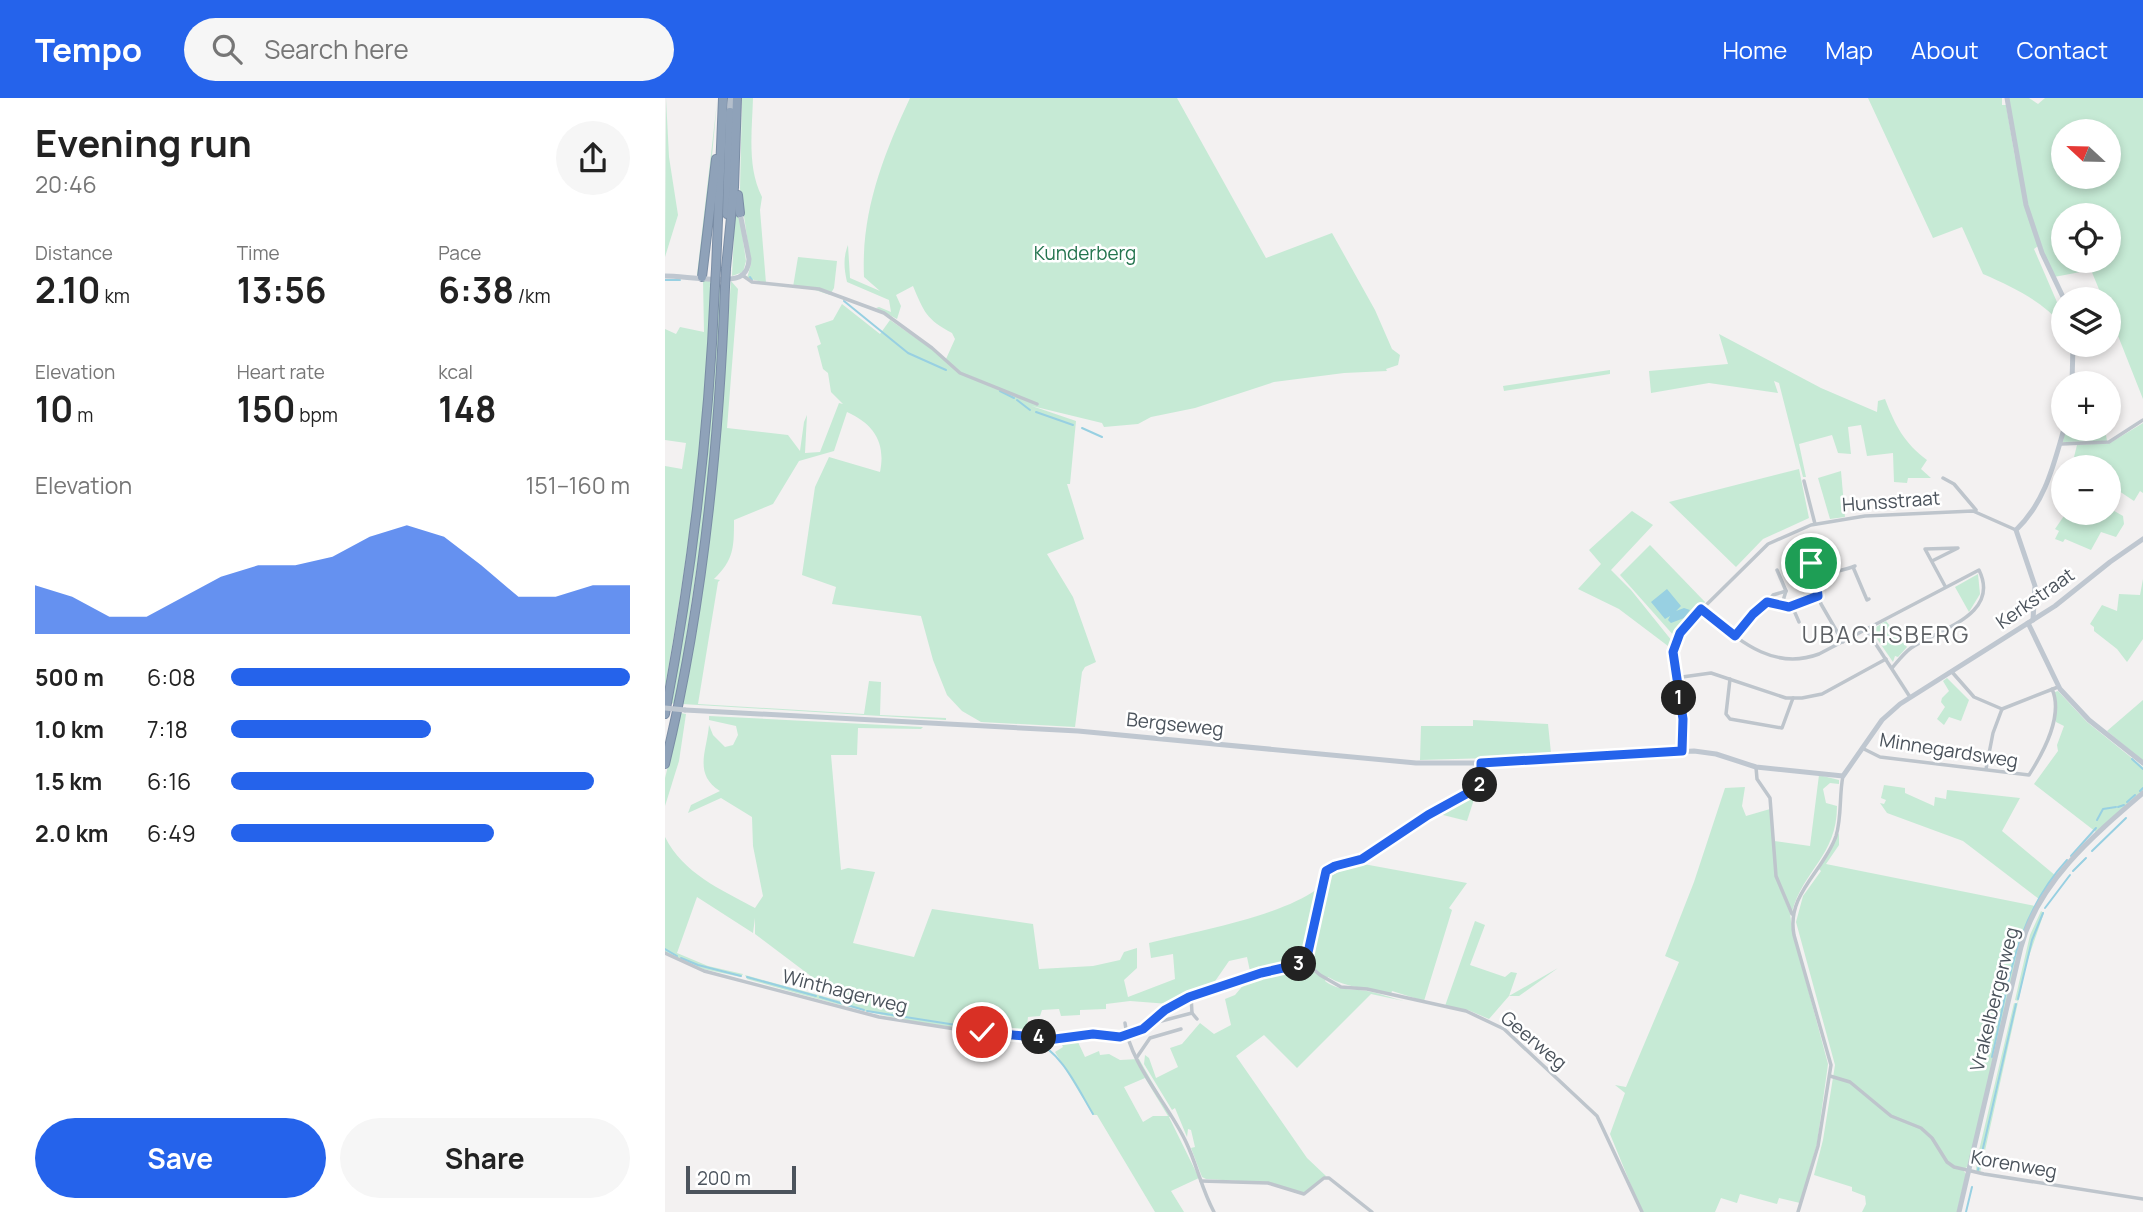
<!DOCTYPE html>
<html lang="en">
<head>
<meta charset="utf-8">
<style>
  body { margin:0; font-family:Manrope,sans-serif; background:#f6f6f6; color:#222; height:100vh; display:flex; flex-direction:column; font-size:26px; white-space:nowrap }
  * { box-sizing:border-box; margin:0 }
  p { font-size:23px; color:#767676 }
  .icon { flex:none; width:38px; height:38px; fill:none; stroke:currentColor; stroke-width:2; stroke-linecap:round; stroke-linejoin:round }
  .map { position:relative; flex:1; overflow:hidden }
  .side { display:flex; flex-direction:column; background:#fff; width:665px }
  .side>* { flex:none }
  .needle { width:46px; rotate:292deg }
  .controls { position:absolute; left:1386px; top:21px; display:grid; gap:14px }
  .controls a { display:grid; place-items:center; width:70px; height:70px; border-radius:50%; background:#fff; box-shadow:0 4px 10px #0003; font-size:35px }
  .scale { position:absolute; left:21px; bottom:18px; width:110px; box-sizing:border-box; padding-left:7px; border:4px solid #4b535c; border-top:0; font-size:19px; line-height:24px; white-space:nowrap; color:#4b535c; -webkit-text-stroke:5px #fff; paint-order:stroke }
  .pin { position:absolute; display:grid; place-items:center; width:60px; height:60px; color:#fff; margin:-30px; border:4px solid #fff; border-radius:50%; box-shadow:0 2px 7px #0007 }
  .km { position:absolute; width:35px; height:35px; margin:-18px; border-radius:50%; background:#222; color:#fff; font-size:19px; line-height:35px; text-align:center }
  .round { display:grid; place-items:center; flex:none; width:74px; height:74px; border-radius:37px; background:#f6f6f6 }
  .summary { display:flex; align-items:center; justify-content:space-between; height:119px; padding:0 35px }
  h1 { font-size:38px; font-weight:700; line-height:52px }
  .stats { display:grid; grid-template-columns:repeat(3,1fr); gap:10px; height:119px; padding:7px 35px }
  .stats div { display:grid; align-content:center }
  .stats b { font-size:35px; font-weight:700 }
  .stats small { font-size:19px; font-weight:400 }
  .stats p { font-size:19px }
  .chart { height:196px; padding:14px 35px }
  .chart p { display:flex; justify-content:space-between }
  .chart svg { width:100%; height:126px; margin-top:7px; fill:#2563eb; opacity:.7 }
  .button { display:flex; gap:14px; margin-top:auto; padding:14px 35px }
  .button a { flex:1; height:80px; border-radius:42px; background:#2563eb; color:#fff; font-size:28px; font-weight:700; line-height:80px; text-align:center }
  .button a+a { background:#f6f6f6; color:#222 }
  ul { padding:0 35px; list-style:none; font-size:23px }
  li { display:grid; grid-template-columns:112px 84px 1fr; align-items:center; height:52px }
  li i { height:18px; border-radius:9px; background:#2563eb }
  header { display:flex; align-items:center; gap:42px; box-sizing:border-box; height:98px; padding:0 35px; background:#2563eb; color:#fff }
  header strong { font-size:33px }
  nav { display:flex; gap:38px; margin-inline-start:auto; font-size:24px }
  .search { width:490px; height:63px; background:#f6f6f6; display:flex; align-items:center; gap:18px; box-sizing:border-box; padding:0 24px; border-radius:38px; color:#767676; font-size:26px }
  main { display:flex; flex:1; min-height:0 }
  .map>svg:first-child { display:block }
  .green { fill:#c6ead5; fill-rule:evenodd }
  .water { fill:#98d0e2 }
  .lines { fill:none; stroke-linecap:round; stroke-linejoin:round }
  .stream { stroke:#98d0e2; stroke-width:2 }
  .highway-casing { stroke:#7a8da5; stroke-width:10 }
  .street { stroke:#bec5cc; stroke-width:3.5 }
  .secondary { stroke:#bfc7d0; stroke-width:5 }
  .primary { stroke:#b4bfcc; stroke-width:6 }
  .highway { stroke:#8fa2b9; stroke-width:8 }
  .highway-bridge-casing { stroke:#7a8da5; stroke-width:10; stroke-linecap:butt }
  .secondary-bridge { stroke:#bfc7d0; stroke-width:5 }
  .highway-bridge { stroke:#8fa2b9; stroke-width:8 }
  .route-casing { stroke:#fff; stroke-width:14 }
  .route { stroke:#2563eb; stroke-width:9 }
  .labels { text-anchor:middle; stroke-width:5; stroke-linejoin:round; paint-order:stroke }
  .park-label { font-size:19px; fill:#24754f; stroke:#fff }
  .street-label { font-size:19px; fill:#4b535c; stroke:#fff }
  .quarter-label { font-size:23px; letter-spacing:2px; fill:#5e6165; stroke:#fff }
</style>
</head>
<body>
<header>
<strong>Tempo</strong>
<div class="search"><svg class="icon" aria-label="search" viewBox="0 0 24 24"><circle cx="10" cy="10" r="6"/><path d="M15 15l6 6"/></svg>Search here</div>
<nav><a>Home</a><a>Map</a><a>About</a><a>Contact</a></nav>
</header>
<main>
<section class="side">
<div class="summary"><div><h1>Evening run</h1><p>20:46</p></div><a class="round"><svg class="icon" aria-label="share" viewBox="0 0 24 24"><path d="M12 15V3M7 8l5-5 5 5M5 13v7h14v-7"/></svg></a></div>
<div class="stats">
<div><p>Distance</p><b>2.10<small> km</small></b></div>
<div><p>Time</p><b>13:56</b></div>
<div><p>Pace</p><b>6:38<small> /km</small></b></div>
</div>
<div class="stats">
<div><p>Elevation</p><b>10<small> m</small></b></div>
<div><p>Heart rate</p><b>150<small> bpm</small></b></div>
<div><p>kcal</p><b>148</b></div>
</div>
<div class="chart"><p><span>Elevation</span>151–160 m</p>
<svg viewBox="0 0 160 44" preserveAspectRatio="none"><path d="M0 44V27L10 31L20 38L30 38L40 31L50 24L60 20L70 20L80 17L90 10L100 6L110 10L120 20L130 31L140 31L150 27L160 27V44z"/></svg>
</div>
<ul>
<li><b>500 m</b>6:08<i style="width:100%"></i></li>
<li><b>1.0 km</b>7:18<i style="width:50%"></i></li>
<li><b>1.5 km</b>6:16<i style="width:91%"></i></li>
<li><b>2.0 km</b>6:49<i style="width:66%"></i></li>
</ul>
<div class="button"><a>Save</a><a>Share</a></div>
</section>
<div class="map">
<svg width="1478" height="1114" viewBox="0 0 1478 1114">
  <rect width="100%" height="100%" fill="#f3f1f1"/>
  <g class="green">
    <path d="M1,0L4,59L13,117L0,159Z"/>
    <path d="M77,0H88C87,33 82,70 97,99L95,112L101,185L82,180L86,166L75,91Z"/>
    <path d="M245,0H512L601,160L667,135L710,212L727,251L735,257L733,267L721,271L722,273L679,275L609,284L530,310L486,319L473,326L439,329L437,325L367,308L411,323L405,386H402L419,441L382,456L408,499L431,564L420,569L417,574L410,629L316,624L297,613L282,597L268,562L256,518L167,506L171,489L137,477L150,389L164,359L215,374C221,345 209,326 182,314L169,353L134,363L108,406L69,422C69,449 69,462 49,481L55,482L53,484L33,606L199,616L204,583L216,584L215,617L281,620V622L17,606L50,393L66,183L73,191L62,330L123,337L135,353L139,324L142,317L140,355L155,354L174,305L178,306L166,294L163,275L158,271L152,248L156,246L150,228L168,222L177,206L215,236L225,222L281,261L290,241L287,235C261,221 259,214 248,188L231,197L236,208L232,221L211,210L214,209L226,214L224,202L182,184C179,170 178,160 183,147L185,180L215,193L199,179C196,114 218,58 245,0Z"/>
    <path d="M1203,0H1337V7H1341L1351,65L1343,0H1364L1373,6L1380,0H1478V301L1444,215V201H1438L1426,172L1389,179L1373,148L1369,151L1398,218V227C1375,202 1350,190 1318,176L1297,129L1268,140ZM1398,33H1444V79H1398ZM1398,117H1444V163H1398Z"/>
    <path d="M52,4L36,177H32Z"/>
    <path d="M71,93L81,163L78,174L67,178Z"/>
    <path d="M133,159L172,163L169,190L165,197L147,191L128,189Z"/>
    <path d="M38,182L46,183C42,320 24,454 0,589V368L17,371L21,345L0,342V231L11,236L15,229L39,234Z"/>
    <path d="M53,189H57L43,394L13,594L10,606L5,605L24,494Z"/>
    <path d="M1054,236L1156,290L1212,314L1213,303L1220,301C1230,327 1239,345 1262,362L1256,371L1266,380H1243L1242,385L1229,384L1228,355L1202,358L1196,327L1183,329L1186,356L1173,355L1167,337L1134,346L1141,379H1138L1114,285L1109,283L1113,295L1044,285L986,295L984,273L1063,266Z"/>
    <path d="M945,272V276L839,293L838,288Z"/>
    <path d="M1478,325V395L1475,393L1469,403L1445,387L1451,380L1448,381L1446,369H1437L1409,359L1412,347L1445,345Z"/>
    <path d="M1400,331H1440L1442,343L1398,344Z"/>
    <path d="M1134,371L1144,420L1098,441L1071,469L1004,404Z"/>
    <path d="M1176,373L1180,419L1165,421L1153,380Z"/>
    <path d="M1444,410L1458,418L1459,426L1451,439L1436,434L1426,452L1400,441L1398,444L1390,441L1394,433L1390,431L1401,415H1444Z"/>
    <path d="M967,413L988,427L946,472L966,492L1007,543L1003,548L954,511L913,491L936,466L924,452Z"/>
    <path d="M985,447L1040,504L1010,539L955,477Z"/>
    <path d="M1313,476L1315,496L1304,514L1290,489Z"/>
    <path d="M1478,481V541L1462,564L1452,551L1429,533V529L1425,526L1437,507L1452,513L1454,496L1475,497Z"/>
    <path d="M1221,523L1242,549L1233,559L1230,558L1228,564L1206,532Z"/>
    <path d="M1282,580L1304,602L1296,623L1284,619L1279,627L1272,621L1280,609L1276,604L1277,600L1284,593L1278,583Z"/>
    <path d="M1393,593L1422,624L1478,669V693L1431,734L1369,686L1393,653L1392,647L1399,628L1391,624L1390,594Z"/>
    <path d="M1478,602V663L1442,633Z"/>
    <path d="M16,615L21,616L14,663L0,708V680Z"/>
    <path d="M44,618L258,629L256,631L193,630L192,657H166L176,772L183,770L210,774L188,845L249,859L267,811L368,826L374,871L428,868L455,862L459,854L472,850V870L459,882L463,899L510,881L508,856L486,860L484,845C529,834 616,818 652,791L649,815L660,773L669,770L667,777L693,765L802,785L784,810L787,812L759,903L727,893L726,896C704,890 682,890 663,879L660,883C675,894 686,890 702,893C714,895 727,900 739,903L706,896L632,970L599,937L571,958L642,1060L661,1078L643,1094L635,1095L607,1085L541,1081L537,1079L526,1050L530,1049L526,1032L523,1031L522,1039L510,1010L507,1012L479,966L480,957L484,960L491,980L513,969L505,950L517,946L535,925L549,936L566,927L560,901L570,897L586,878L582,859L564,863L544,892L519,897L504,906L465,903L441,906V911L415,912V917L396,918L394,911L377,912L375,918L363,919L361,936C265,934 173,907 82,881L80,877L179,904L181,900L155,885L90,836V820L88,835L32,799L12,855L43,868L78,876L76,879L38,871L0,854V739C19,776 55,791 90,810L98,798L88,748L87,719L56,700L23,715L26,707L55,693C28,676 42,653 44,627L48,637L60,649L68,647L73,637L71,628L44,622Z"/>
    <path d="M808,622L883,626L886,655L861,659L755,662L756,628H808Z"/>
    <path d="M1154,677L1174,682V686L1165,685L1158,691L1161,705L1172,708C1172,758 1138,772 1127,814L1112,782L1109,743L1145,748Z"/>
    <path d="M1219,687L1240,690V695L1269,708L1270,699L1281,701L1282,692L1355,700L1337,733L1391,778L1374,801L1298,743L1222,715L1215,705L1219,706L1221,702L1216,700Z"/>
    <path d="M1080,689L1077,708L1081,718L1105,711L1110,778L1125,815L1127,831L1163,966L1152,1046L1135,1105L1114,1100L1112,1106L1075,1096L1072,1105L1056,1100L1050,1114H977L945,1036L960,995L950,987L961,989L1014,864L1000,858L1029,784L1060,690Z"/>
    <path d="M812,692L802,723L770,715Z"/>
    <path d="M1174,735V747L1161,766L1370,808L1363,824L1303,1068L1298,1072L1301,1076L1292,1114H1197L1201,1106L1200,1098L1187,1093V1089L1149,1077L1158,1042L1170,967L1131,824L1138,798L1156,773L1154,771Z"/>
    <path d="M1376,813L1379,815L1362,864L1315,1075L1311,1073L1312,1061L1349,905L1352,906L1353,903L1350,902L1365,837Z"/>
    <path d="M810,823L820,827L805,867L840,879L846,874L852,875L844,898L893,870L854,898H844L824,921L803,912L780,908Z"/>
    <path d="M412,942L420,959L434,953L435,957L444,956L455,962L474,961L507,1019H504L534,1080L506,1093L519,1114H490L432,1017H428L390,954L398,949L395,943ZM480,980L503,1018H488L478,1024L459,989Z"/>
  </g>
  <path class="water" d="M1002,491L1016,508L1011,513L1019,510L1025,512L1019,520L1006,525L1003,522L1005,518L1000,521L986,504Z"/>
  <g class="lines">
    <g class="stream">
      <path d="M85,179L87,182"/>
      <path d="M0,182H15"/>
      <path d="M179,203L243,255L281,272"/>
      <path d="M335,293L349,300"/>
      <path d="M352,302L365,312"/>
      <path d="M371,314L408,327"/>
      <path d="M417,330L437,339"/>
      <path d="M1467,661L1478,671"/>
      <path d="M1475,693L1478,690"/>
      <path d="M1462,704L1470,697"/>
      <path d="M1453,709L1459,707"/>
      <path d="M1432,722L1438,711L1451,709"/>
      <path d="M1427,753L1461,720"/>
      <path d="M1406,758L1431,730"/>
      <path d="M1408,773L1421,760"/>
      <path d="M1380,810L1405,777"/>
      <path d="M0,851L12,858"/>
      <path d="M16,860L33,867L76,878"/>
      <path d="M82,879L151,898"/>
      <path d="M155,899L199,912"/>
      <path d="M1353,901L1367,842L1378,815"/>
      <path d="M202,913L323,932"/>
      <path d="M328,933L350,935"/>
      <path d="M354,940L361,941"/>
      <path d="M367,942C396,952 413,991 428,1016"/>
      <path d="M1327,959C1344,886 1349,820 1402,762"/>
      <path d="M1313,1072L1351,906"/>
      <path d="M1301,1114L1307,1089"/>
    </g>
    <defs>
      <g id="highway">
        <path d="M73,97L75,115"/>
        <path d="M62,116L65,14"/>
        <path d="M61,170L69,89L72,0"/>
        <path d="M51,171L58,0"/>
        <path d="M37,179L51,61"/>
        <path d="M0,616C27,475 44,332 50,188"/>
        <path d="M0,666C38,510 54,349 60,189"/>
      </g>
    </defs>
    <use href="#highway" class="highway-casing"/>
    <g class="street">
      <path d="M77,177L87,184L154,191L219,215L267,250L295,275L372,306"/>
      <path d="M1396,346L1444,344L1478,322"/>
      <path d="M1278,380L1289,386L1311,412"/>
      <path d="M1139,383L1150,426"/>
      <path d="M1267,463L1293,450L1260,451L1280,488"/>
      <path d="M1145,465L1156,506L1178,544"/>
      <path d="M1188,469L1202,502L1204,501"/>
      <path d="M1112,472L1121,493L1117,506"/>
      <path d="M1151,480C1165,474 1177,473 1190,468"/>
      <path d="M1103,503L1108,497L1121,493"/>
      <path d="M1127,508L1134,524"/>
      <path d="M1036,511C1072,540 1106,574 1154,556L1314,472C1336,517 1274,531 1246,550C1239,555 1233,563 1227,570"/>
      <path d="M1201,531L1245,599"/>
      <path d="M1071,538C1078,528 1092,502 1107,503C1113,504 1119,507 1124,509L1153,498"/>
      <path d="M1287,574L1309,599L1337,611"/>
      <path d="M1010,580L1046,575L1121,600H1137L1157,596L1221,561"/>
      <path d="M1065,581L1061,616L1065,621L1117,630L1128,600"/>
      <path d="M1337,611L1393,589"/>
      <path d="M1197,650L1215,659L1364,677C1378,655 1399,618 1387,591"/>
      <path d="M1017,653L1018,623L1008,561L1011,542L1026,522L1103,446L1146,427L1200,418L1308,413L1351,432"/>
      <path d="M1091,669L1092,681L1105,700L1111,778L1127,816"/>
      <path d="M1321,671L1328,635L1337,611"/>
      <path d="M0,855L39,873L214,919L303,933L393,941L428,936L460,937L478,931L502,911L524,899L639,863"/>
      <path d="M639,863L655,877L676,889L702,891L801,913L839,931L932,1018L977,1114"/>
      <path d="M639,863L661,773L670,768L697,761L756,722L812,690L816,683V665"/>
      <path d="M526,898L527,915L532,921"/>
      <path d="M460,925C464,965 504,1007 521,1044C532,1067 537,1092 549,1114"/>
      <path d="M485,926L527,915"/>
      <path d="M472,959L485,940L516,931"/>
      <path d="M1165,978L1185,984L1226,1018L1256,1030L1267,1040L1282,1064L1289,1069L1319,1076L1478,1101"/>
      <path d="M536,1083L603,1085L639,1096L659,1080H664L707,1114"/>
      <path d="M1133,1114L1153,1048L1166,967L1129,837C1121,796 1159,773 1171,738C1177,719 1174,697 1178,678"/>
    </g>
    <g class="secondary">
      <path d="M1342,0L1361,107L1377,155L1399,201"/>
      <path d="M0,178C18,178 58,185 74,179C81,176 84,168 84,161L75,115"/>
      <path d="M1407,285L1408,247"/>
      <path d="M1368,522L1370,488L1351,432C1380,404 1388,369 1399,331"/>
      <path d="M1363,525L1395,591L1424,622L1478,665"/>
      <path d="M20,612L413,633L751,665H816L1029,653L1051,656L1091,669L1178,678L1217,622L1235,606L1390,508L1445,464L1478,441"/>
      <path d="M1294,1114L1356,849C1373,784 1429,737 1478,695"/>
    </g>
    <path class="primary" d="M65,14L66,0"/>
    <use href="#highway" class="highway"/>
    <defs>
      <g id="highway-bridge">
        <path d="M50,188L51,171"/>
        <path d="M60,189L61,171"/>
      </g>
    </defs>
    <use href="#highway-bridge" class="highway-bridge-casing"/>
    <path class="secondary-bridge" d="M0,610L20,612"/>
    <use href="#highway-bridge" class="highway-bridge"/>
  </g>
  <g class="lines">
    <defs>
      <path id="route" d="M317,934L390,941L428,936L455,939L478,931L500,912L524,899L596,875L636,866L642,859L661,773L670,768L697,761L763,717L812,690L816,683V665L1017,653L1018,621L1008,554L1015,535L1036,511L1070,538L1088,516L1102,504L1124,509L1153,498L1151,480L1146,465"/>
    </defs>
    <use href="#route" class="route-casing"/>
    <use href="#route" class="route"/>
  </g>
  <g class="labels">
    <g class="park-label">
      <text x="420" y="162">Kunderberg</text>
    </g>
    <g class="street-label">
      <text transform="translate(1226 403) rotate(-4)" y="7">Hunsstraat</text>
      <text transform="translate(1370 500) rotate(-35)" y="7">Kerkstraat</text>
      <text transform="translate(510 626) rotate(6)" y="7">Bergseweg</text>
      <text transform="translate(1284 652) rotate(9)" y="7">Minnegardsweg</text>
      <text transform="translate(180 893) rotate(14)" y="7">Winthagerweg</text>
      <text transform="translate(1329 901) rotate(-76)" y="7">Vrakelbergerweg</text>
      <text transform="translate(869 942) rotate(40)" y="7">Geerweg</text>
      <text transform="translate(1349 1066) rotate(10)" y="7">Korenweg</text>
    </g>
    <g class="quarter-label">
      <text x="1221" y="545">UBACHSBERG</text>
    </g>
  </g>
</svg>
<div class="controls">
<a><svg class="needle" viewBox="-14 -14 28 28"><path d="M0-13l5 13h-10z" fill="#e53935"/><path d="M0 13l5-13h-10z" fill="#767676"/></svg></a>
<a><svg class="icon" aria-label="locate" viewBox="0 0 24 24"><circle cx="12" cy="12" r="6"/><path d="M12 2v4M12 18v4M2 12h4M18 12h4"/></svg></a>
<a><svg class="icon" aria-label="layers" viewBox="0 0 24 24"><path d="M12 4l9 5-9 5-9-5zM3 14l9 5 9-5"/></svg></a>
<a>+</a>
<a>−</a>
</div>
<div class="scale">200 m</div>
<div class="pin" style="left:1146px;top:465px;background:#1e9e55"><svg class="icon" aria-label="arrive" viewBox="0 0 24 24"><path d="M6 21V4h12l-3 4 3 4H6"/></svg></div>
<div class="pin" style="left:317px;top:934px;background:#d93025"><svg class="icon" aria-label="check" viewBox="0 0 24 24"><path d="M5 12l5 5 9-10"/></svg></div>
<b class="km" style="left:1014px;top:600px">1</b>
<b class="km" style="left:815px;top:687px">2</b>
<b class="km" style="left:634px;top:866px">3</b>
<b class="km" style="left:374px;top:939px">4</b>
</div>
</main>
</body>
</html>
